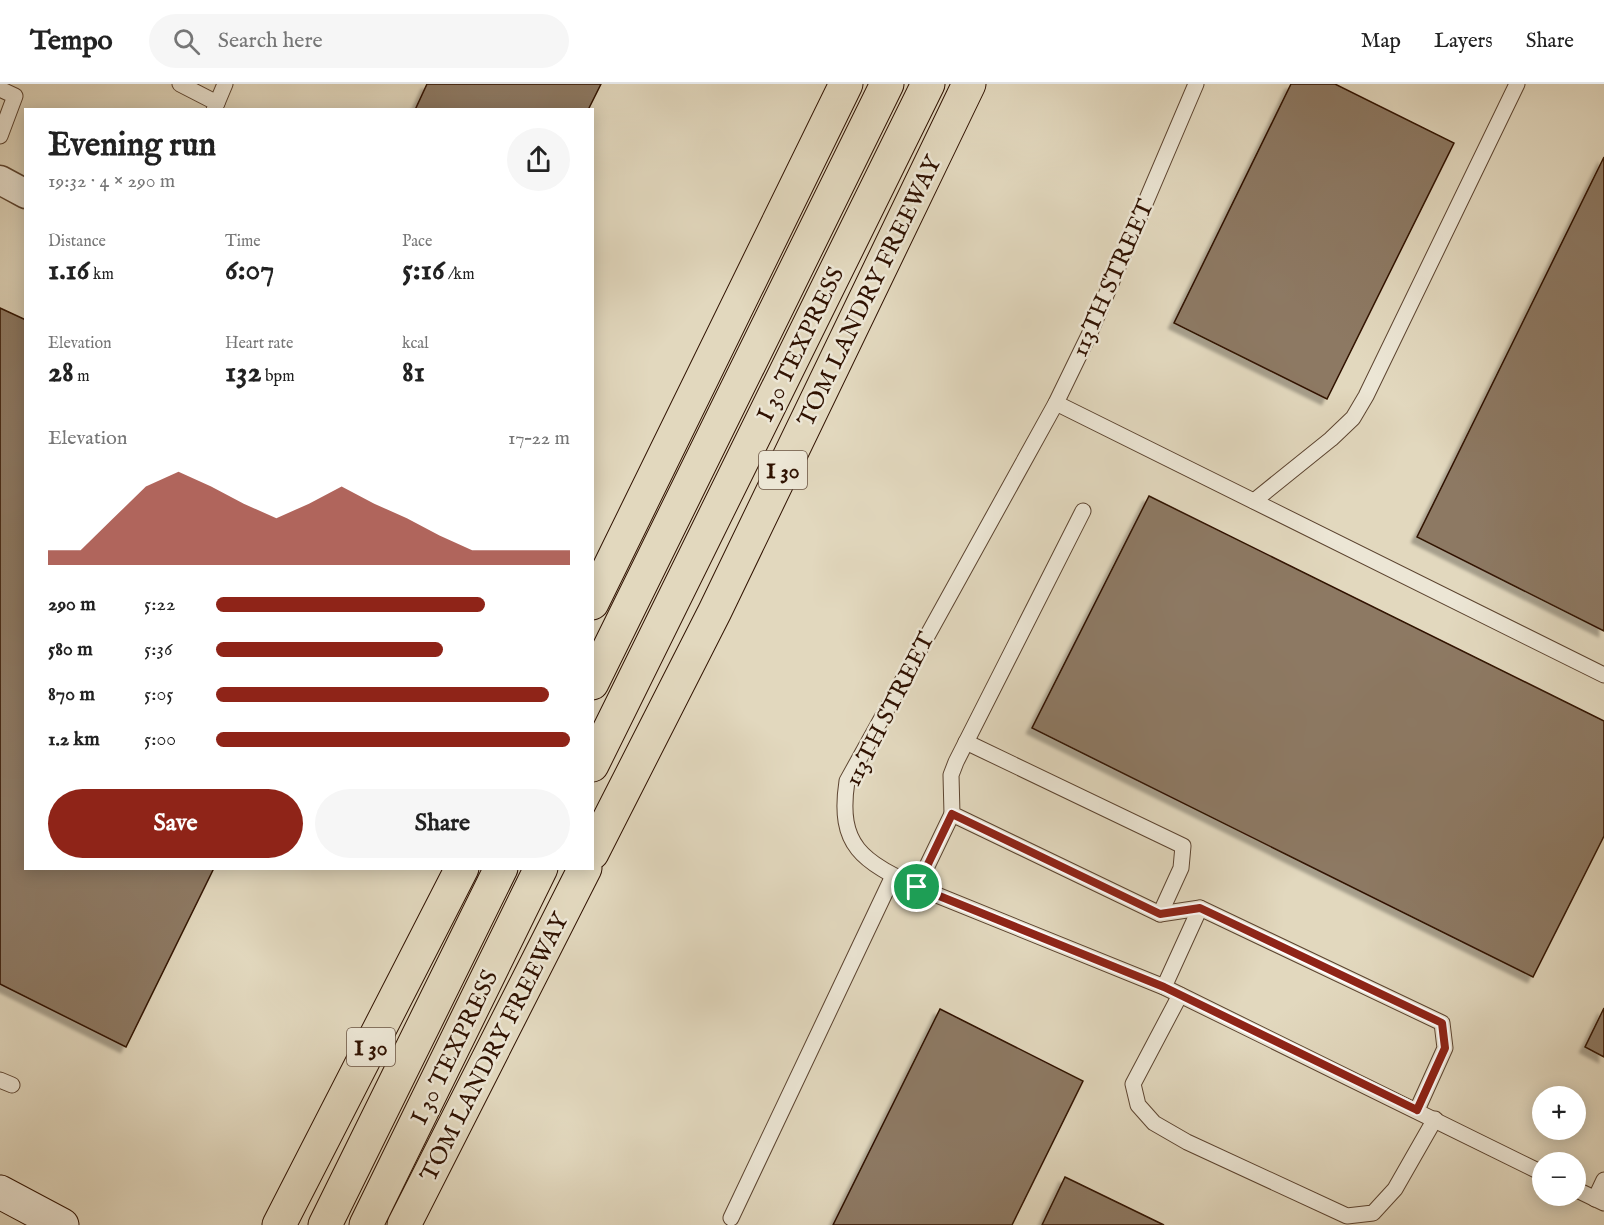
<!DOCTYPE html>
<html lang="en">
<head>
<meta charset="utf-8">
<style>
  body { margin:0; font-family:"IM FELL English",serif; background:#f6f6f6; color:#222; height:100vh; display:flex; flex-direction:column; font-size:22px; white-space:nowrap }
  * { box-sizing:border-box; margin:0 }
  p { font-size:20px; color:#767676 }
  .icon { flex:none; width:33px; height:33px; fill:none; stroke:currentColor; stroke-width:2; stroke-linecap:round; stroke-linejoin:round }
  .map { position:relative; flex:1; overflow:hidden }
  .side { position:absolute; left:24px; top:24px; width:570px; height:762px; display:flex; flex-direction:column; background:#fff; border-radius:0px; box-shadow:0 3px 15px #0003 }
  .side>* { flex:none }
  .tools { position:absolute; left:1532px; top:1002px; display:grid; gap:12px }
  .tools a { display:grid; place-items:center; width:54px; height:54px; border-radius:50%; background:#fff; box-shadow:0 3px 15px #0003; font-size:30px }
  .pin { position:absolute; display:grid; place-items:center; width:51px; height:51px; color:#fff; margin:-26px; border:3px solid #fff; border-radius:50%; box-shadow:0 2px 6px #0007 }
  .round { display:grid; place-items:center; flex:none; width:63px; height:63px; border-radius:32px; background:#f6f6f6 }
  .overview { display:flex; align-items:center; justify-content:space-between; height:102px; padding:0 24px }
  h1 { font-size:33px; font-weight:800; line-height:45px }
  .metrics { display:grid; grid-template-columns:repeat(3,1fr); gap:9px; height:102px; padding:6px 24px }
  .metrics div { display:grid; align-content:center }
  .metrics b { font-size:30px; font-weight:800 }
  .metrics small { font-size:16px; font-weight:400 }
  .metrics p { font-size:16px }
  .chart { height:168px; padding:12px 24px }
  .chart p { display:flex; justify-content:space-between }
  .chart svg { width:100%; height:108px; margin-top:6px; fill:#8f2418; opacity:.7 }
  .primary-button { display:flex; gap:12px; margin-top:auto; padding:12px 24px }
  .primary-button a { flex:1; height:69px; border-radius:36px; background:#8f2418; color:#fff; font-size:24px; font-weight:800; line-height:69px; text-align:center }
  .primary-button a+a { background:#f6f6f6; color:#222 }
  ul { padding:0 24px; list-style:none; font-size:20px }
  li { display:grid; grid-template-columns:96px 72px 1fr; align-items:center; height:45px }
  li i { height:15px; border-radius:8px; background:#8f2418 }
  header { display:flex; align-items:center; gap:36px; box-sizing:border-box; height:84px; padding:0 30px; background:#fff; border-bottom:2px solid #e0e0e0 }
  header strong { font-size:28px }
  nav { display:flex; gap:33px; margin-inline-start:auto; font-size:21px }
  .search { width:420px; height:54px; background:#f6f6f6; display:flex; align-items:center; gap:15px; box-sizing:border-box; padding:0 21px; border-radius:33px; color:#767676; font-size:22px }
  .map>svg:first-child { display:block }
  .building { fill:#8d7963; stroke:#301201; stroke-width:1.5; filter:url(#shadow) }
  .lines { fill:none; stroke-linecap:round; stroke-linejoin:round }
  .lane-casing { stroke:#5c4430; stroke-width:17 }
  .street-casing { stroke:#5c4430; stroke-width:31 }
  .secondary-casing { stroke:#301201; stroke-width:35 }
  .highway-casing { stroke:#301201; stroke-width:35 }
  .lane { stroke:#ece6d5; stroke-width:15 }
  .street { stroke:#ece6d5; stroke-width:28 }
  .secondary { stroke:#ece6d5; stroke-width:33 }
  .highway { stroke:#e2d8be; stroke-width:33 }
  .route-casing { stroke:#fff; stroke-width:12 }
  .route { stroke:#8f2418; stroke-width:8 }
  .labels { text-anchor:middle; stroke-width:5; stroke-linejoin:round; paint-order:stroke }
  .shield { fill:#ece6d5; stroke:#685241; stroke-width:1.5 }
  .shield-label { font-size:22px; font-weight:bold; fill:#301201 }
  .street-label { font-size:24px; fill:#301201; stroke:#ece6d5 }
</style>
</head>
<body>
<header>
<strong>Tempo</strong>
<div class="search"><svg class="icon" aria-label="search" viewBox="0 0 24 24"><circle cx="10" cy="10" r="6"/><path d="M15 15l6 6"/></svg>Search here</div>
<nav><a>Map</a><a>Layers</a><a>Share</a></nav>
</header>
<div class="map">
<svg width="1604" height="1141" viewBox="0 0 1604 1141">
  <defs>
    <filter id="shadow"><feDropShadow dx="-5.5" dy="5.5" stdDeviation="1.5" flood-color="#0004"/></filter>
  </defs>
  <rect width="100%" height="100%" fill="#e2d8be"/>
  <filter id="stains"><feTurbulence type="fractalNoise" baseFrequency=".00333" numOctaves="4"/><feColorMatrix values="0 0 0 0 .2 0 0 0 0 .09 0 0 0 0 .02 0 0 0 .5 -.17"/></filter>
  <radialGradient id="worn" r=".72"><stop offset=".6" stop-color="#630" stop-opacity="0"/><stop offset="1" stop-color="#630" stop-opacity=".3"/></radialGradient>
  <g class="building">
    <path d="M427,0H601L588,26H415Z"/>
    <path d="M1291,0H1335L1454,59L1327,315L1174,239Z"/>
    <path d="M1604,73V547L1417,453Z"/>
    <path d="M0,224L26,236V784H214L126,963L0,900Z"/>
    <path d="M1149,412L1604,637V752L1533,893L1032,644Z"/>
    <path d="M1604,924V973L1585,963Z"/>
    <path d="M940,925L1083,997L1012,1141H833Z"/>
    <path d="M1065,1093L1164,1141H1042Z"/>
  </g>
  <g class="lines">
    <defs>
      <g id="lane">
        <path d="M180,0L217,19L214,26"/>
        <path d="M1196,0L1089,251L1056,319L847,697C837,763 863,777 917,803L1164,903L1542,1089"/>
        <path d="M0,5L15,12L0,52"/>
        <path d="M217,19L225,0"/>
        <path d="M1056,319L1604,591"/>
        <path d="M1254,417L1331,355L1353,334L1366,312L1517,0"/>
        <path d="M1083,427L956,678L951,691L952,730L1160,830L1200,824L1442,939L1445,964L1417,1026"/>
        <path d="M966,658L1183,762L1181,784L1160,830"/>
        <path d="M917,803L952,730"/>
        <path d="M1164,903L1200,824"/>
        <path d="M1180,911L1133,1000L1138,1021L1154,1039L1187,1058L1347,1132L1373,1129L1395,1105L1435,1035"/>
        <path d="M0,996L12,1001"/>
        <path d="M1575,1105L1604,1119"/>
        <path d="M1595,1115L1604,1096"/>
        <path d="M731,1134L893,792"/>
      </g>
      <path id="street" d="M0,96L26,110"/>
      <path id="secondary" d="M0,1108L62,1141"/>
      <g id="highway">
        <path d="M592,519L846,0"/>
        <path d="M592,599L887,0"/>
        <path d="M592,681L928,0"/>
        <path d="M592,769L715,527L969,0"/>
        <path d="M279,1141L462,784"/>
        <path d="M325,1141L501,784"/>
        <path d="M366,1141L541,784"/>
        <path d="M404,1141L585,784"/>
      </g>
    </defs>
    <use href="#lane" class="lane-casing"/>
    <use href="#street" class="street-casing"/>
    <use href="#secondary" class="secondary-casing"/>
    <use href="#highway" class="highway-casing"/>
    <use href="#lane" class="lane"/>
    <use href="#street" class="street"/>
    <use href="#secondary" class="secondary"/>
    <use href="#highway" class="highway"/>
  </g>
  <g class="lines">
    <defs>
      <path id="route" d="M952,730L1160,830L1200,824L1442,939L1445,964L1417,1026L1164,903L917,803Z"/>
    </defs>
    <use href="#route" class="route-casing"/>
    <use href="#route" class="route"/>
  </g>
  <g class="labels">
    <g class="shield">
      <rect x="759" y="367" width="48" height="38" rx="4.5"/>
      <rect x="347" y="944" width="48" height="38" rx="4.5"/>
    </g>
    <g class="shield-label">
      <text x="783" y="394">I 30</text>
      <text x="371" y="971">I 30</text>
    </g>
    <g class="street-label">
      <text transform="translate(1112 194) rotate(-66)" y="8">113TH STREET</text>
      <text transform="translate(869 207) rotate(-64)" y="8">TOM LANDRY FREEWAY</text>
      <text transform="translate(800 260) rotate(-64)" y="8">I 30 TEXPRESS</text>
      <text transform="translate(889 625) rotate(-63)" y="8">113TH STREET</text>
      <text transform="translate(454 963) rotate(-64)" y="8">I 30 TEXPRESS</text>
      <text transform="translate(494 963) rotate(-63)" y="8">TOM LANDRY FREEWAY</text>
    </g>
  </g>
  <rect width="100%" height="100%" filter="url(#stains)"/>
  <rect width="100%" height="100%" fill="url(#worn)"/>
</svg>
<div class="tools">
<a>+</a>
<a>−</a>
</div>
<div class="pin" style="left:917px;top:803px;background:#1e9e55"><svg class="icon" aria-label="arrive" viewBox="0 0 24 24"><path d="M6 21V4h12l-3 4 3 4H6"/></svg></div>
<section class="side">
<div class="overview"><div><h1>Evening run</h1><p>19:32 · 4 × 290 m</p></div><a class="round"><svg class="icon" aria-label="share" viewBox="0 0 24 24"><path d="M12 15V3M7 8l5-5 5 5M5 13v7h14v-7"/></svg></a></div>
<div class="metrics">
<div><p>Distance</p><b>1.16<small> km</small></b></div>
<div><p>Time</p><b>6:07</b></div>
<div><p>Pace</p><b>5:16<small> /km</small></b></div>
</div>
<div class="metrics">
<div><p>Elevation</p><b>28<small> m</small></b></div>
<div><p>Heart rate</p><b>132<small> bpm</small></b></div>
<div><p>kcal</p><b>81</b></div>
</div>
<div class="chart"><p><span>Elevation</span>17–22 m</p>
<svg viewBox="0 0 160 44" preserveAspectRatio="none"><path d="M0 44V38L10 38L20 25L30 12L40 6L50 12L60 19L70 25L80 19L90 12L100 19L110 25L120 32L130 38L140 38L150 38L160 38V44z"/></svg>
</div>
<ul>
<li><b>290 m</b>5:22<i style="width:76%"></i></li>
<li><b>580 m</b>5:36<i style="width:64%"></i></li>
<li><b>870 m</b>5:05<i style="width:94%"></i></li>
<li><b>1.2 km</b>5:00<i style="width:100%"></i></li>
</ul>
<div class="primary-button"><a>Save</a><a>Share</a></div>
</section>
</div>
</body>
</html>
